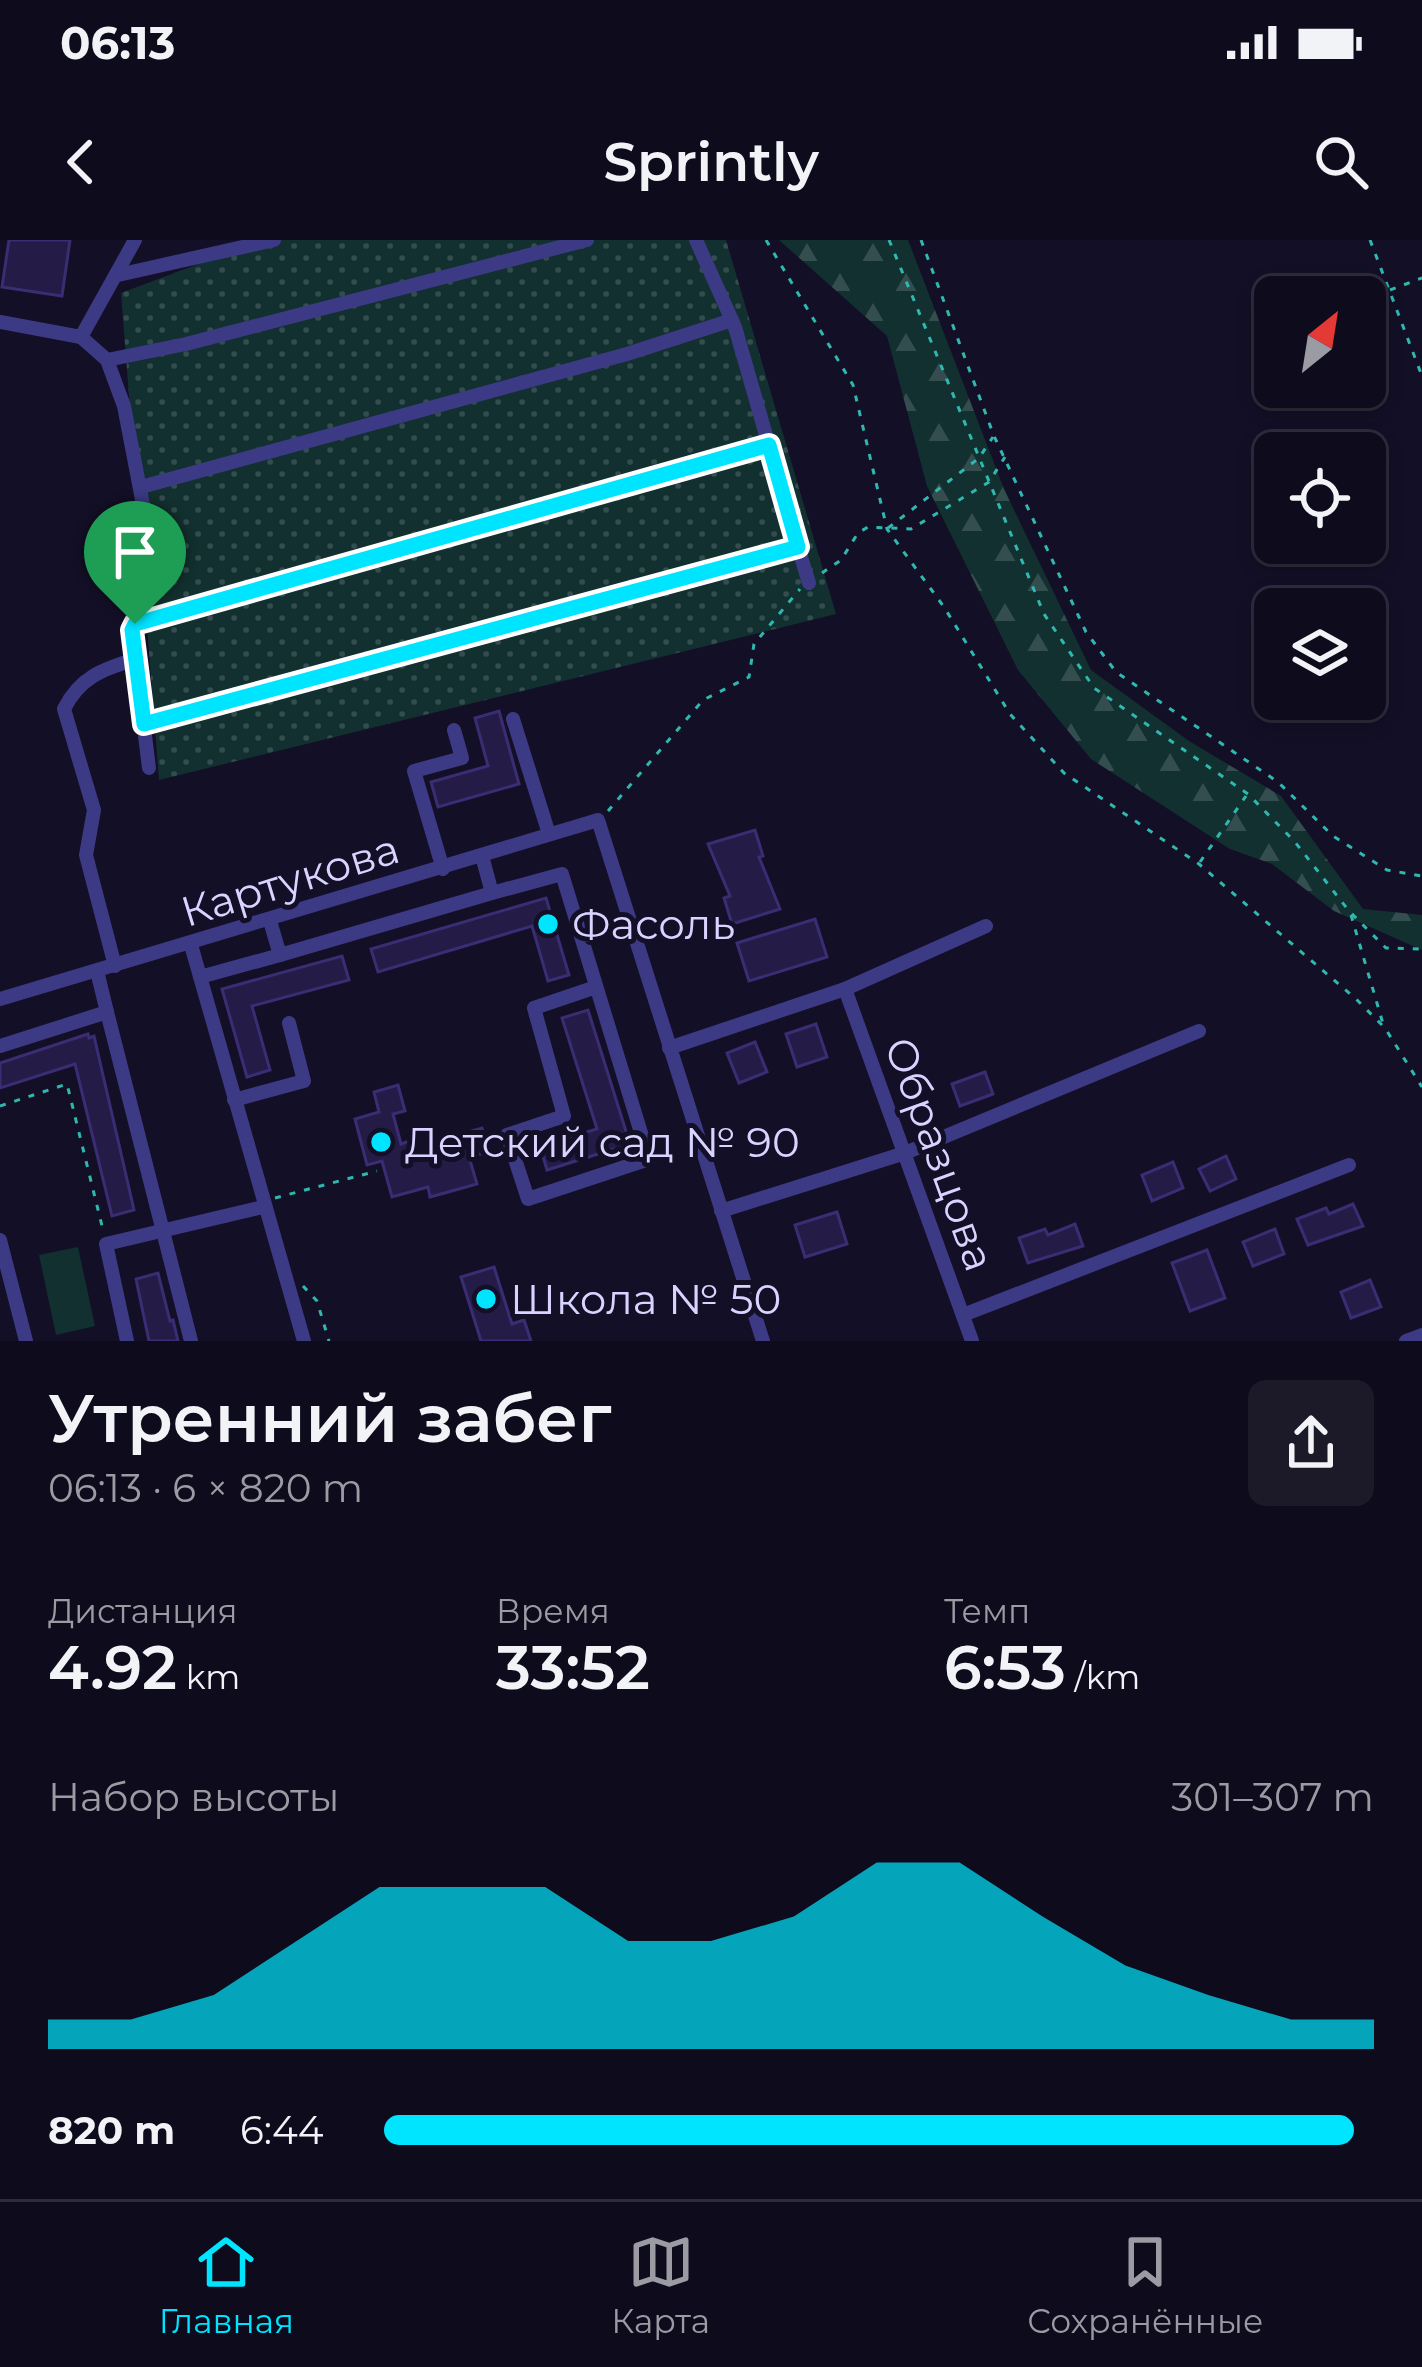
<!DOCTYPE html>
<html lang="ru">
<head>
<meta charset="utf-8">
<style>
  body { margin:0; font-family:Montserrat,sans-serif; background:#1c1929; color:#f1f3f6; height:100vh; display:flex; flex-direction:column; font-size:45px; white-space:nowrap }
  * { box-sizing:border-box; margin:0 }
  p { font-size:39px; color:#9b9ba3 }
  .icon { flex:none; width:66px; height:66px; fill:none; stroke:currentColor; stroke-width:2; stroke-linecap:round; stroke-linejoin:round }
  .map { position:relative; height:1101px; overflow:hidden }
  .panel { display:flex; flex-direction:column; background:#0e0b1c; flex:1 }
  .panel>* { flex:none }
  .needle { width:78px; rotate:30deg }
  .tools { position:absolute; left:1254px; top:36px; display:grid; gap:24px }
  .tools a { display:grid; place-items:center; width:132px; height:132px; border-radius:18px; background:#0e0b1c; box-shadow:0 6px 18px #0003,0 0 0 3px #2e2b3b; font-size:60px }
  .pin { position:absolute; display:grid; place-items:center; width:102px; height:102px; color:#fff; margin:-123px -51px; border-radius:50% 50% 50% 0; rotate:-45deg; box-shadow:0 0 12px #0007 }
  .pin .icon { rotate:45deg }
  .round { display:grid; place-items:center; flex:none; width:126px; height:126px; border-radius:18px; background:#1c1929 }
  .summary { display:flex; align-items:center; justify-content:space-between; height:204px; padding:0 48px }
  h1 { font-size:66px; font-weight:600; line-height:90px }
  .metrics { display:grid; grid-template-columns:repeat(3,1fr); gap:18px; height:204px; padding:12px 48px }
  .metrics div { display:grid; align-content:center }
  .metrics b { font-size:60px; font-weight:600 }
  .metrics small { font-size:33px; font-weight:400 }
  .metrics p { font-size:33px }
  .chart { height:336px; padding:24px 48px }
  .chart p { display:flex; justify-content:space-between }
  .chart svg { width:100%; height:216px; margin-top:12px; fill:#00e5ff; opacity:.7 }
  ul { padding:0 48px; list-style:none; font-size:39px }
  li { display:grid; grid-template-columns:192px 144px 1fr; align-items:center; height:90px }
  li i { height:30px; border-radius:15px; background:#00e5ff }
  .status { display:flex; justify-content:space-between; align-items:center; height:84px; padding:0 60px; background:#0e0b1c; direction:ltr }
  .status svg { height:33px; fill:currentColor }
  header { display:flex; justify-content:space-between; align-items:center; height:156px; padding:0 48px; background:#0e0b1c; font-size:54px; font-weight:600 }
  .tabs { display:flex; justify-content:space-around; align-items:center; height:168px; border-top:3px solid #2e2b3b; background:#0e0b1c; font-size:33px; color:#9b9ba3 }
  .tabs a { display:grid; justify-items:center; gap:6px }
  .tabs .active { color:#00e5ff }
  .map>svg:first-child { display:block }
  .forest { fill:url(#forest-firs) }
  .park { fill:url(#park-dots) }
  .pitch { fill:#12302f }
  .building { fill:#241b47; stroke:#3b2d73; stroke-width:3 }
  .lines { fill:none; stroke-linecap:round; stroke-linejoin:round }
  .path { stroke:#2fb8b0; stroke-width:3; stroke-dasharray:6 9; stroke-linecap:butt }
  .minor { stroke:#3d3a85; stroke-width:14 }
  .route-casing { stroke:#fff; stroke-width:24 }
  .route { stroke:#00e5ff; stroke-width:15 }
  .poi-dot { fill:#00e5ff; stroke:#130f26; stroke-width:4.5 }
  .labels { text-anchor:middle; stroke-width:10; stroke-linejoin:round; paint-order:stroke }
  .street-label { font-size:42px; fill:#d9d4ff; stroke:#130f26 }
  .poi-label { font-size:42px; fill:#d9d4ff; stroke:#130f26; text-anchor:start }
</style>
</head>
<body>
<div class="status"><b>06:13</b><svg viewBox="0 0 49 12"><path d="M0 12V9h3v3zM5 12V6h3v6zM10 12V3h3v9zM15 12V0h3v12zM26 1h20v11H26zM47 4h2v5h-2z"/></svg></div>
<header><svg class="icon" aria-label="back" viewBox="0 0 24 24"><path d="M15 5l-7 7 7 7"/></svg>Sprintly<svg class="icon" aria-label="search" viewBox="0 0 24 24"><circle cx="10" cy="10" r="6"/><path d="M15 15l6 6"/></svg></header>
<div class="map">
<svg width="1422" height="1101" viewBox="0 0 1422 1101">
  <defs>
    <pattern id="forest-firs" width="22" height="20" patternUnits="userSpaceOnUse" patternTransform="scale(3)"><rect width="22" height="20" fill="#12302f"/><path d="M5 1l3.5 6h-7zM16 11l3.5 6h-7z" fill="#344d4e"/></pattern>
    <pattern id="park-dots" width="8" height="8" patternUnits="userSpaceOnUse" patternTransform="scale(3)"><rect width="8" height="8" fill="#12302f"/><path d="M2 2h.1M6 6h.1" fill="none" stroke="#344d4e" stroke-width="1.8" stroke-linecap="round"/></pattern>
  </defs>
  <rect width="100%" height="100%" fill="#130f26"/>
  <path class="forest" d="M779,0H908L1004,249L1091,430L1189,501L1281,556L1363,669L1422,675V710L1334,671L1272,624L1230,609L1091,519L1018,430L927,246L887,96Z"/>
  <path class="park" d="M262,0H726L836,374L159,540L121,53Z"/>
  <path class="pitch" d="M78,1007L95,1086L56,1095L39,1015Z"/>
  <g class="building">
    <path d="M9,0H70L62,56L2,47Z"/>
    <path d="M499,471L519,544L438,567L431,542L488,526L475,478Z"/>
    <path d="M755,590L763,616L759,617L780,669L732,684L724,658L730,656L708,604Z"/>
    <path d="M546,658L569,735L548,741L532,686L378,732L371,709Z"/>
    <path d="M815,679L827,717L749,741L737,703Z"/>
    <path d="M342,716L349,740L252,766L270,830L247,837L222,749Z"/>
    <path d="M588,770L630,904L547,930L540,906L597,889L562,778Z"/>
    <path d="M816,784L827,817L797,827L786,794Z"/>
    <path d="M88,794L89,798L94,796L134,970L112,976L75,824L0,848V823Z"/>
    <path d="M755,802L767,832L739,843L727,813Z"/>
    <path d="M985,832L993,854L960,866L952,844Z"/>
    <path d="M398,845L405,871L393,874L401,904L413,900L418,919L460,907L457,895L482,888L489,912L469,917L477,944L430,957L428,947L392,957L382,921L367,925L355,879L379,872L374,852Z"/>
    <path d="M1226,916L1236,939L1210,951L1199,929Z"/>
    <path d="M1173,922L1183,948L1152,961L1142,935Z"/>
    <path d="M1353,964L1363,986L1308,1005L1297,979L1326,968L1329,974Z"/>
    <path d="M837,972L847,1004L805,1017L795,985Z"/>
    <path d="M1075,984L1083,1006L1028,1023L1019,998L1045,989L1048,995Z"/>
    <path d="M1275,989L1284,1014L1253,1026L1243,1002Z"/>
    <path d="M1207,1010L1225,1058L1190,1071L1172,1023Z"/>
    <path d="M494,1027L512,1084L524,1080L531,1101H481L461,1037Z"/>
    <path d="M158,1033L170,1081L173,1080L178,1101H149L136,1039Z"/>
    <path d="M1370,1040L1381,1067L1351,1078L1341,1052Z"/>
  </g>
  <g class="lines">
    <g class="path">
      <path d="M766,0L853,145L887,289L944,367L1010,474L1064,533L1199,624L1356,759L1385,788L1422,847"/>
      <path d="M889,0L1044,374L1094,448L1248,554L1295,602L1349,671L1386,708L1422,709"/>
      <path d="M921,0L994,196L1086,392L1116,432L1278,542L1333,596L1387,630L1422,636"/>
      <path d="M1370,0L1422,136"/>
      <path d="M1390,50L1422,38"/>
      <path d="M888,288L979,218L993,197"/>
      <path d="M822,333L841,320L858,293L868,287L911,289L989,242L1005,217"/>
      <path d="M608,571L703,460L749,437L754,404L800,349"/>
      <path d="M1200,622L1246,556"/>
      <path d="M1351,675L1384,787"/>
      <path d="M0,866L67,844L103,990"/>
      <path d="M275,958L377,931"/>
      <path d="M303,1046L317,1061L329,1101"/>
    </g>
    <g class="minor">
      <path d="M696,0L735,87L798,307"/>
      <path d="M118,35L274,0"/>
      <path d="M0,82L81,97L135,0"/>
      <path d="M81,97L107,120L124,166L149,296L152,338L132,390L149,528"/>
      <path d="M107,120L186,104L587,0"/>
      <path d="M141,247L627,114L732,80"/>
      <path d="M135,384L769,205"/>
      <path d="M513,479L549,594"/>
      <path d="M144,484L798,307L809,343"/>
      <path d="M482,616L492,653L562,634L649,919L528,959L507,895L564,876L534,768L596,747"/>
      <path d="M443,629L414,531L462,518L454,490"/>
      <path d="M270,681L280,715L492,653"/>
      <path d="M191,705L304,1101"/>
      <path d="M115,726L86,615L94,570L64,469C80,437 103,429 136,419"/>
      <path d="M200,737L280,715"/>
      <path d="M845,749L972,1101"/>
      <path d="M0,759L598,580L763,1101"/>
      <path d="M107,772L191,1101"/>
      <path d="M0,806L107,772L97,731"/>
      <path d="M669,808L845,749L986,686"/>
      <path d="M234,860L304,841L289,783"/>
      <path d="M721,971L905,913L1199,791"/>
      <path d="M0,1000L26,1101"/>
      <path d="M963,1075L1349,925"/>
      <path d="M127,1101L106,1004L263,967"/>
      <path d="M1406,1101L1422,1095"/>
    </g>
  </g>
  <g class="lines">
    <defs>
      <path id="route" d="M769,205L798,307L144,484L132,390L135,384Z"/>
    </defs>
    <use href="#route" class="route-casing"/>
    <use href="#route" class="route"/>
  </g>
  <g class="poi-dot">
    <circle cx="548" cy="684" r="12"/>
    <circle cx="381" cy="902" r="12"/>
    <circle cx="486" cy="1059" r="12"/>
  </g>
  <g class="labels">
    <g class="street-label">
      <text transform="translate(290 640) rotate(-17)" y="15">Картукова</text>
      <text transform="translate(940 914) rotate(70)" y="15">Образцова</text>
    </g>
    <g class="poi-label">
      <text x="572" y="699">Фасоль</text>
      <text x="405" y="917">Детский сад № 90</text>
      <text x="510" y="1074">Школа № 50</text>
    </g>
  </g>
</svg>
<div class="tools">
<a><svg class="needle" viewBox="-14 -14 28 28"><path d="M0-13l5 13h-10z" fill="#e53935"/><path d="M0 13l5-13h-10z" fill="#9b9ba3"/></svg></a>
<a><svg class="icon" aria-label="locate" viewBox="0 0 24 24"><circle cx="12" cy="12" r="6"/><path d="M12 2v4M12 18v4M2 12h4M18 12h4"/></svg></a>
<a><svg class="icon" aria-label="layers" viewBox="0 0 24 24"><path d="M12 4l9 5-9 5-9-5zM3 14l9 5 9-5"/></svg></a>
</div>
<div class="pin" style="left:135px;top:384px;background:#1e9e55"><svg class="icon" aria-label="arrive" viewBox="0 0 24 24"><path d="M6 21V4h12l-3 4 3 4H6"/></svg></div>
</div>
<section class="panel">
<div class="summary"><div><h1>Утренний забег</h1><p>06:13 · 6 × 820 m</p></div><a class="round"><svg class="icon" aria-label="share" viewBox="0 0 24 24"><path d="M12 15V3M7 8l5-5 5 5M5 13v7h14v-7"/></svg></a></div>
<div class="metrics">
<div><p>Дистанция</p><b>4.92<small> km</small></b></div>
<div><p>Время</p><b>33:52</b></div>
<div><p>Темп</p><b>6:53<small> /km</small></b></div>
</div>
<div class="chart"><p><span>Набор высоты</span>301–307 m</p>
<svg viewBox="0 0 160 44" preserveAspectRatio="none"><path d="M0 44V38L10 38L20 33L30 22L40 11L50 11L60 11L70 22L80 22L90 17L100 6L110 6L120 17L130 27L140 33L150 38L160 38V44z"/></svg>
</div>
<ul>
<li><b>820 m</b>6:44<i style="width:98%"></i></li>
</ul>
</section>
<nav class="tabs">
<a class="active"><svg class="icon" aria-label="home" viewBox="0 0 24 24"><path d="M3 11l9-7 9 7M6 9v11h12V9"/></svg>Главная</a>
<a><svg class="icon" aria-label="map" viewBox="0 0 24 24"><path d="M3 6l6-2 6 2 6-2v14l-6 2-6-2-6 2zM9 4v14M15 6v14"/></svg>Карта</a>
<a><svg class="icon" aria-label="saved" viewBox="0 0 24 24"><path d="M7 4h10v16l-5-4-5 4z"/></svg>Сохранённые</a>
</nav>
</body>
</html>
